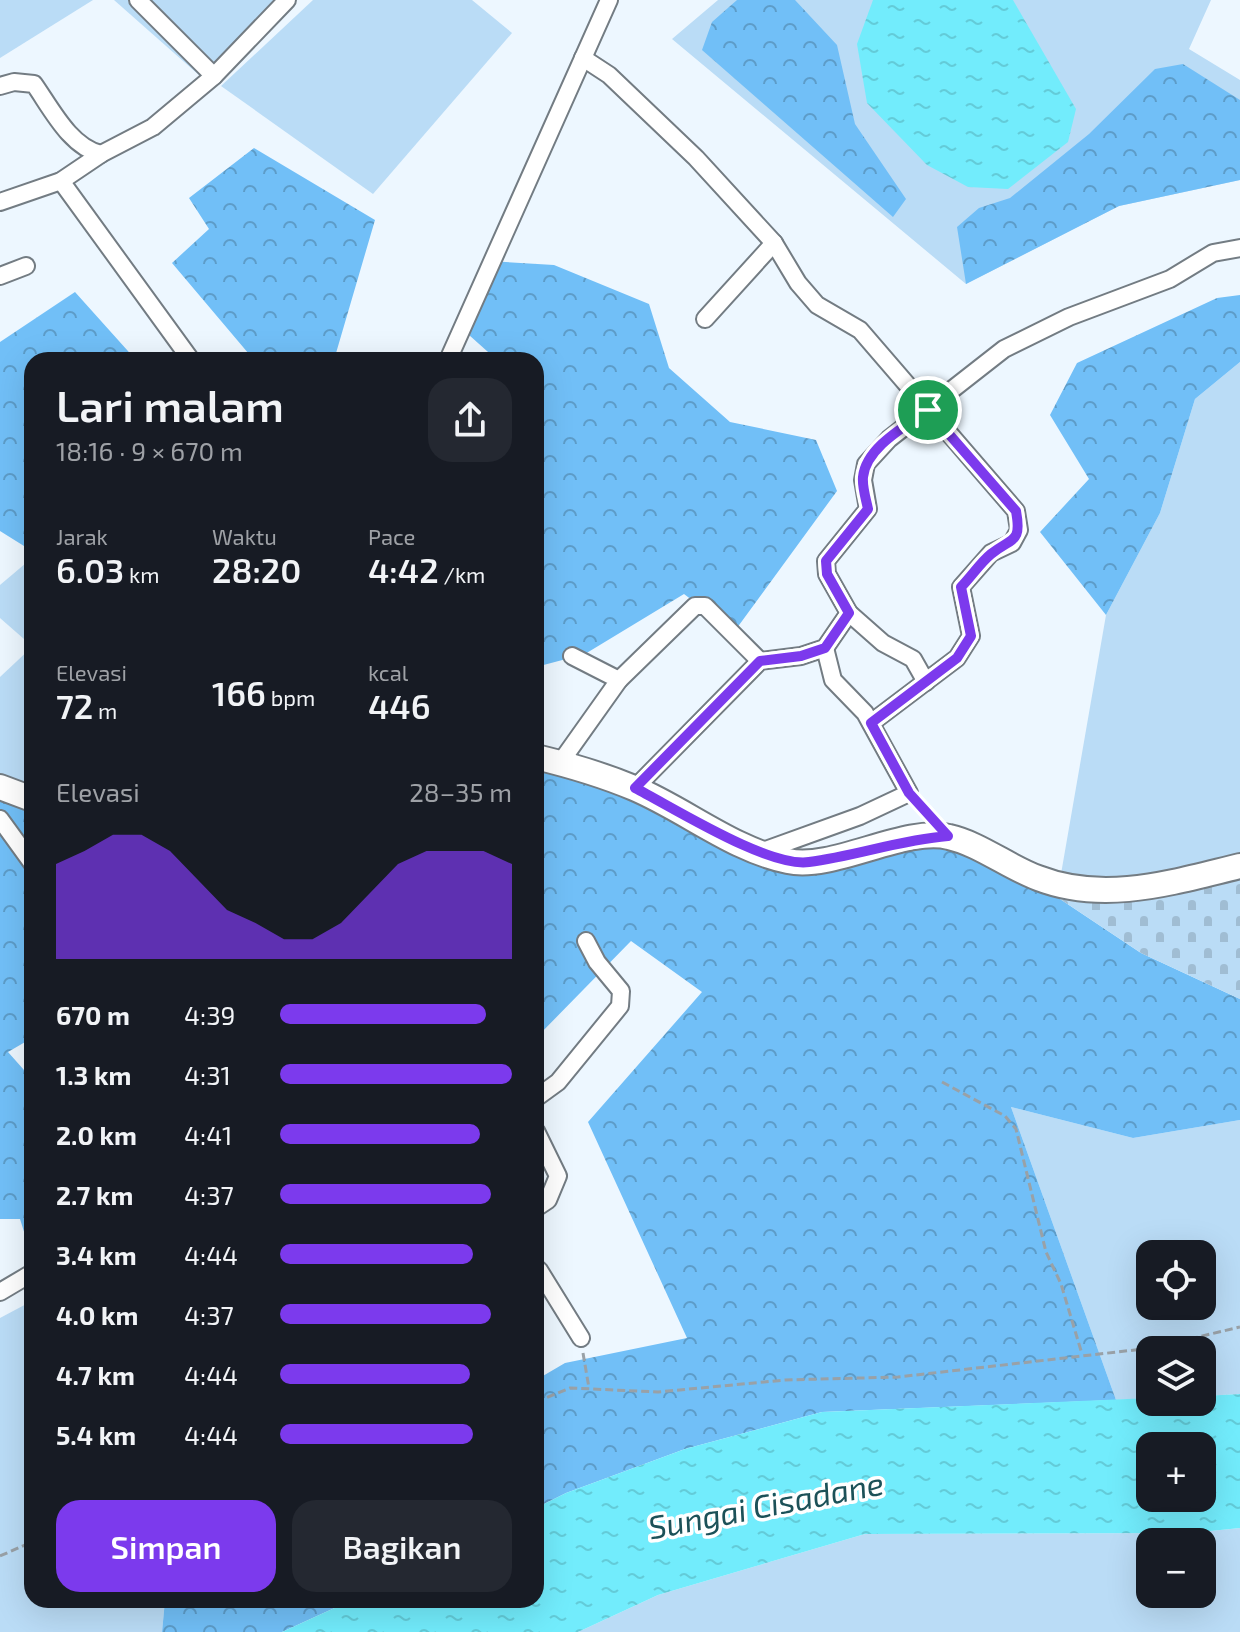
<!DOCTYPE html>
<html lang="id">
<head>
<meta charset="utf-8">
<style>
  body { margin:0; font-family:"Exo 2",sans-serif; background:#242831; color:#f1f3f6; height:100vh; display:flex; flex-direction:column; font-size:30px; white-space:nowrap }
  * { box-sizing:border-box; margin:0 }
  p { font-size:26px; color:#9ea1a6 }
  .icon { flex:none; width:44px; height:44px; fill:none; stroke:currentColor; stroke-width:2; stroke-linecap:round; stroke-linejoin:round }
  .map { position:relative; flex:1; overflow:hidden }
  .drawer { position:absolute; left:24px; top:352px; width:520px; height:1256px; display:flex; flex-direction:column; background:#171b24; border-radius:24px; box-shadow:0 8px 32px #0002 }
  .drawer>* { flex:none }
  .fabs { position:absolute; left:1136px; top:1240px; display:grid; gap:16px }
  .fabs a { display:grid; place-items:center; width:80px; height:80px; border-radius:16px; background:#171b24; box-shadow:0 8px 32px #0002; font-size:40px }
  .pin { position:absolute; display:grid; place-items:center; width:68px; height:68px; color:#fff; margin:-34px; border:4px solid #fff; border-radius:50%; box-shadow:0 2px 8px #0007 }
  .round { display:grid; place-items:center; flex:none; width:84px; height:84px; border-radius:24px; background:#242831 }
  .summary { display:flex; align-items:center; justify-content:space-between; height:136px; padding:0 32px }
  h1 { font-size:44px; font-weight:600; line-height:60px }
  .stats { display:grid; grid-template-columns:repeat(3,1fr); gap:12px; height:136px; padding:8px 32px }
  .stats div { display:grid; align-content:center }
  .stats b { font-size:34px; font-weight:600 }
  .stats small { font-size:22px; font-weight:400 }
  .stats p { font-size:22px }
  .chart { height:224px; padding:16px 32px }
  .chart p { display:flex; justify-content:space-between }
  .chart svg { width:100%; height:144px; margin-top:8px; fill:#7c3aed; opacity:.7 }
  .button { display:flex; gap:16px; margin-top:auto; padding:16px 32px }
  .button a { flex:1; height:92px; border-radius:24px; background:#7c3aed; color:#fff; font-size:32px; font-weight:600; line-height:92px; text-align:center }
  .button a+a { background:#242831; color:#f1f3f6 }
  ul { padding:0 32px; list-style:none; font-size:26px }
  li { display:grid; grid-template-columns:128px 96px 1fr; align-items:center; height:60px }
  li i { height:20px; border-radius:10px; background:#7c3aed }
  .map>svg:first-child { display:block }
  .green { fill:#badcf6; fill-rule:evenodd }
  .forest { fill:url(#forest-crowns) }
  .cemetery { fill:url(#cemetery-stones) }
  .water { fill:url(#water-ripples); fill-rule:evenodd }
  .lines { fill:none; stroke-linecap:round; stroke-linejoin:round }
  .minor-casing { stroke:#737c83; stroke-width:20 }
  .secondary-casing { stroke:#737c83; stroke-width:28 }
  .path { stroke:#99a1a7; stroke-width:3; stroke-dasharray:8 4; stroke-linecap:butt }
  .minor { stroke:#fff; stroke-width:16 }
  .secondary { stroke:#fff; stroke-width:24 }
  .route-casing { stroke:#fff; stroke-width:16 }
  .route { stroke:#7c3aed; stroke-width:10 }
  .labels { text-anchor:middle; stroke-width:7; stroke-linejoin:round; paint-order:stroke }
  .water-label { font-size:32px; font-style:italic; fill:#1c5158; stroke:#fff }
</style>
</head>
<body>
<div class="map">
<svg width="1240" height="1632" viewBox="0 0 1240 1632">
  <defs>
    <pattern id="forest-crowns" width="20" height="18" patternUnits="userSpaceOnUse" patternTransform="scale(2)"><rect width="20" height="18" fill="#71bff7"/><path d="M2 6a3 3 0 1 1 6 0M12 15a3 3 0 1 1 6 0" fill="none" stroke="#5d9cc8"/></pattern>
    <pattern id="cemetery-stones" width="16" height="16" patternUnits="userSpaceOnUse" patternTransform="scale(2)"><rect width="16" height="16" fill="#badcf6"/><path d="M2 7V4a2 2 0 0 1 4 0v3zM10 15v-3a2 2 0 0 1 4 0v3z" fill="#a0bdd3"/></pattern>
    <pattern id="water-ripples" width="26" height="14" patternUnits="userSpaceOnUse" patternTransform="scale(2)"><rect width="26" height="14" fill="#72ecfc"/><path d="M2 4q2-2 4 0t4 0M15 11q2-2 4 0t4 0" fill="none" stroke="#63cbd8"/></pattern>
  </defs>
  <rect width="100%" height="100%" fill="#edf7ff"/>
  <g class="green">
    <path d="M0,0H93L0,58Z"/>
    <path d="M114,0H284L200,76Z"/>
    <path d="M313,0H472L512,33L373,194L221,86Z"/>
    <path d="M718,0H1211L1189,49L1240,80V180L1119,206L966,284L672,39Z"/>
    <path d="M1240,362V999L1057,897L1106,615L1160,513L1195,399Z"/>
    <path d="M32,558V646L0,618V585Z"/>
    <path d="M32,647V804L0,789V677Z"/>
    <path d="M1011,1107L1133,1138L1240,1120V1394L1202,1396V1350H1150V1398L1116,1400ZM1150,1254H1202V1306H1150Z"/>
    <path d="M32,1301V1600H165L162,1632H0V1318Z"/>
    <path d="M1240,1528V1632H578L658,1595L865,1534L1191,1533ZM1150,1542H1202V1594H1150Z"/>
  </g>
  <g class="forest">
    <path d="M737,0H795L837,45L855,124L906,199L893,217L702,50L712,22Z"/>
    <path d="M1183,64L1240,100V180L1119,206L966,284L957,227L979,208L1010,198L1089,134L1155,69Z"/>
    <path d="M254,148L375,220L334,360H254L172,263L209,229L189,198Z"/>
    <path d="M489,261L554,265L649,304L669,368L730,422L816,440L837,491L734,632L684,594L585,654L536,667V360H497L469,335Z"/>
    <path d="M75,292L136,360H32V551L0,531V342Z"/>
    <path d="M1240,295V362L1195,399L1160,513L1106,615L1040,532L1089,479L1050,415L1077,363L1217,298Z"/>
    <path d="M536,761L609,784L783,863L897,836L952,846L1057,897L1141,953L1240,999V1120L1133,1138L1011,1107L1116,1400L822,1412L685,1449L566,1493L536,1508V1380L565,1363L687,1338L588,1122L702,992L631,941L536,1038Z"/>
    <path d="M0,789L32,804V1038L8,1052L32,1079V1257L20,1219H0Z"/>
    <path d="M165,1600H352L282,1632H162Z"/>
  </g>
  <path class="cemetery" d="M1240,876V999L1141,953L1057,897Z"/>
  <g class="water">
    <path d="M873,0H1013L1076,109L1068,142L1008,189L968,187L927,165L867,103L857,44Z"/>
    <path d="M1240,1394V1528L1191,1533L865,1534L658,1595L578,1632H282L352,1600H536V1508L566,1493L685,1449L822,1412L1150,1398V1402H1202V1396ZM1150,1446H1202V1498H1150Z"/>
  </g>
  <g class="lines">
    <defs>
      <g id="minor">
        <path d="M138,0L214,76"/>
        <path d="M583,58L609,75L696,158L774,243L798,283L817,305L860,330L1016,511L1019,530L1012,543L991,553L961,587L971,636L957,658L871,723"/>
        <path d="M0,86L14,82L34,84C51,108 70,147 101,154"/>
        <path d="M61,181L191,360"/>
        <path d="M0,202L61,181L101,154L153,127L214,76L287,0"/>
        <path d="M0,276L26,266"/>
        <path d="M705,319L774,243"/>
        <path d="M448,360L609,0"/>
        <path d="M849,613L883,643L913,659L926,682"/>
        <path d="M619,680L695,606H705L760,661"/>
        <path d="M560,763L619,680L572,656"/>
        <path d="M635,788L760,661L801,656L825,648L849,613L827,574L826,561L868,509L863,480L866,464L889,439L1004,349L1069,317L1170,279L1213,253L1240,248"/>
        <path d="M0,819L32,863"/>
        <path d="M760,852L860,816L909,793L865,713L833,680L825,648"/>
        <path d="M536,1098L558,1082L620,1006L621,991L597,962L586,941"/>
        <path d="M536,1131L558,1176L548,1200L536,1208"/>
        <path d="M536,1272L539,1270L581,1338"/>
        <path d="M0,1292L32,1273"/>
      </g>
      <g id="secondary">
        <path d="M536,757C569,765 603,775 634,788C686,810 733,850 788,861C833,871 905,826 949,837C980,844 1008,867 1038,878C1105,904 1173,882 1240,866"/>
        <path d="M0,787L32,799"/>
      </g>
    </defs>
    <use href="#minor" class="minor-casing"/>
    <use href="#secondary" class="secondary-casing"/>
    <g class="path">
      <path d="M919,803L929,815"/>
      <path d="M942,1082L1005,1116L1016,1129L1046,1252L1061,1284L1082,1354"/>
      <path d="M583,1353L589,1388"/>
      <path d="M536,1402L570,1388L658,1392L785,1380L898,1377L1152,1348L1240,1327"/>
      <path d="M0,1556L32,1542"/>
    </g>
    <use href="#minor" class="minor"/>
    <use href="#secondary" class="secondary"/>
  </g>
  <g class="lines">
    <defs>
      <path id="route" d="M928,410L1016,511C1022,544 1012,537 991,554C980,563 971,577 961,587L971,636L957,658L871,723L909,793L948,836C899,840 856,856 809,862C769,868 674,808 635,788L760,661L801,656L825,648L849,613L827,574L826,561L868,509C866,499 862,487 863,477C866,447 906,426 928,410Z"/>
    </defs>
    <use href="#route" class="route-casing"/>
    <use href="#route" class="route"/>
  </g>
  <g class="labels">
    <g class="water-label">
      <text transform="translate(766 1506) rotate(-11)" y="11">Sungai Cisadane</text>
    </g>
  </g>
</svg>
<div class="fabs">
<a><svg class="icon" aria-label="locate" viewBox="0 0 24 24"><circle cx="12" cy="12" r="6"/><path d="M12 2v4M12 18v4M2 12h4M18 12h4"/></svg></a>
<a><svg class="icon" aria-label="layers" viewBox="0 0 24 24"><path d="M12 4l9 5-9 5-9-5zM3 14l9 5 9-5"/></svg></a>
<a>+</a>
<a>−</a>
</div>
<div class="pin" style="left:928px;top:410px;background:#1e9e55"><svg class="icon" aria-label="arrive" viewBox="0 0 24 24"><path d="M6 21V4h12l-3 4 3 4H6"/></svg></div>
<section class="drawer">
<div class="summary"><div><h1>Lari malam</h1><p>18:16 · 9 × 670 m</p></div><a class="round"><svg class="icon" aria-label="share" viewBox="0 0 24 24"><path d="M12 15V3M7 8l5-5 5 5M5 13v7h14v-7"/></svg></a></div>
<div class="stats">
<div><p>Jarak</p><b>6.03<small> km</small></b></div>
<div><p>Waktu</p><b>28:20</b></div>
<div><p>Pace</p><b>4:42<small> /km</small></b></div>
</div>
<div class="stats">
<div><p>Elevasi</p><b>72<small> m</small></b></div>
<div><b>166<small> bpm</small></b></div>
<div><p>kcal</p><b>446</b></div>
</div>
<div class="chart"><p><span>Elevasi</span>28–35 m</p>
<svg viewBox="0 0 160 44" preserveAspectRatio="none"><path d="M0 44V15L10 11L20 6L30 6L40 11L50 20L60 29L70 33L80 38L90 38L100 33L110 24L120 15L130 11L140 11L150 11L160 15V44z"/></svg>
</div>
<ul>
<li><b>670 m</b>4:39<i style="width:89%"></i></li>
<li><b>1.3 km</b>4:31<i style="width:100%"></i></li>
<li><b>2.0 km</b>4:41<i style="width:86%"></i></li>
<li><b>2.7 km</b>4:37<i style="width:91%"></i></li>
<li><b>3.4 km</b>4:44<i style="width:83%"></i></li>
<li><b>4.0 km</b>4:37<i style="width:91%"></i></li>
<li><b>4.7 km</b>4:44<i style="width:82%"></i></li>
<li><b>5.4 km</b>4:44<i style="width:83%"></i></li>
</ul>
<div class="button"><a>Simpan</a><a>Bagikan</a></div>
</section>
</div>
</body>
</html>
